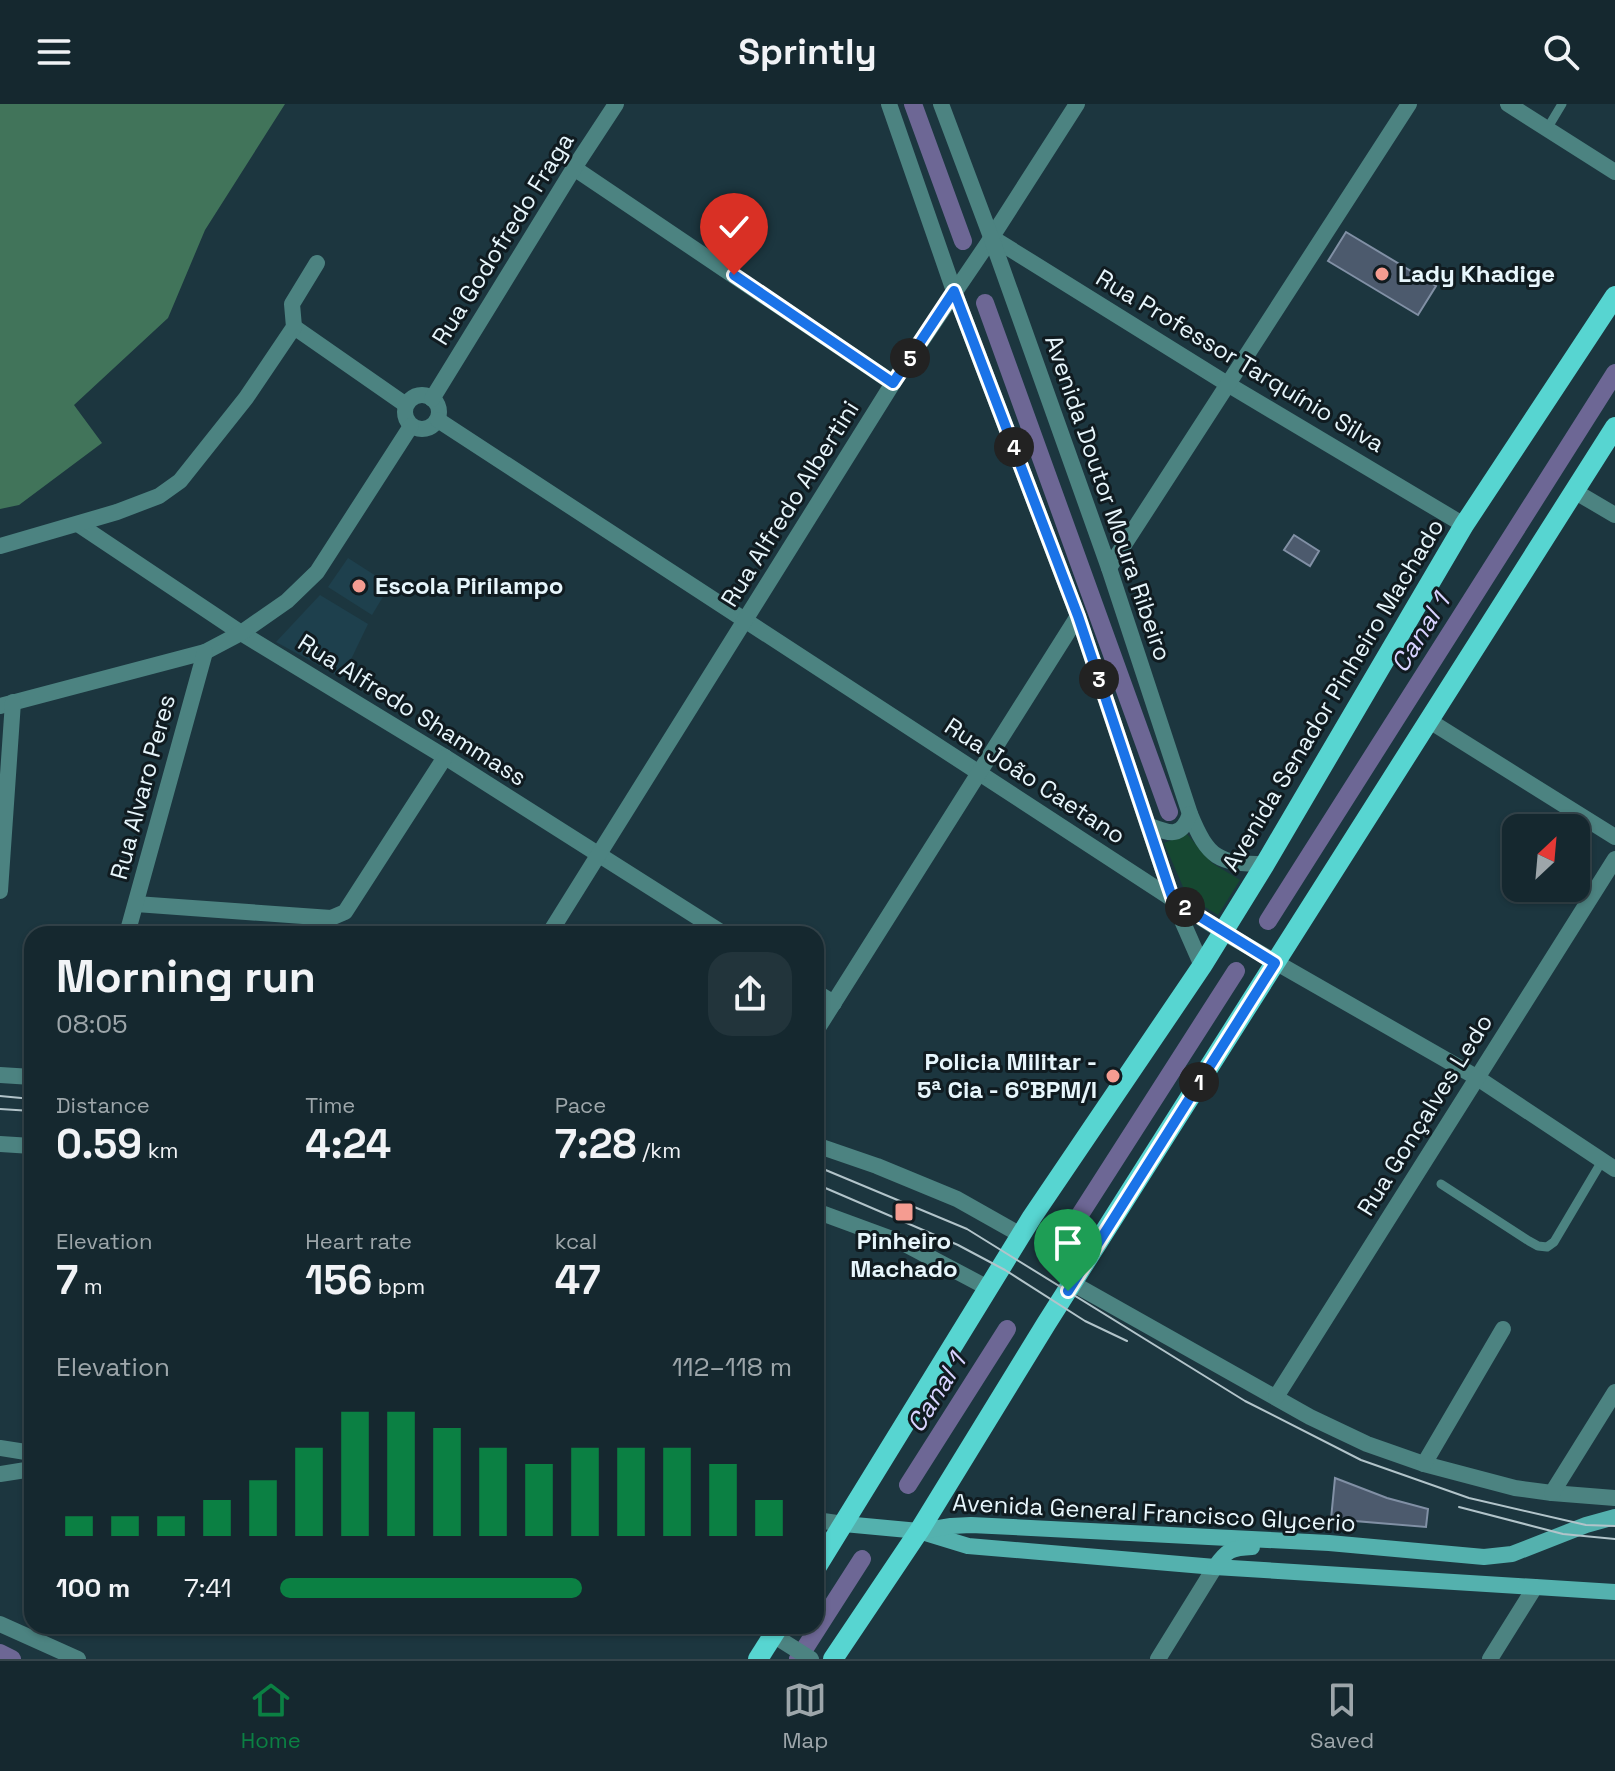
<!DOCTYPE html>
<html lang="en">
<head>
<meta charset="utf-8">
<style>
  body { margin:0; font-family:"Space Grotesk",sans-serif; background:#22343b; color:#f1f3f6; height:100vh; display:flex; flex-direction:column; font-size:30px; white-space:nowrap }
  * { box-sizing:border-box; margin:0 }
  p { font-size:26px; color:#9da6aa }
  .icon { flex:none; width:44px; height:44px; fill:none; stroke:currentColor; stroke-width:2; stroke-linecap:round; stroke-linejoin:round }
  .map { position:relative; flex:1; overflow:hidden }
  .details { position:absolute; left:24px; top:822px; width:800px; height:708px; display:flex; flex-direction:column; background:#15282f; border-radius:24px; box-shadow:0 2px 6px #0004,0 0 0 2px #34444b }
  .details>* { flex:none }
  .needle { width:52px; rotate:26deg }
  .buttons { position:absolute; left:1502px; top:710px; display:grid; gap:16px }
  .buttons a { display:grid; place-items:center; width:88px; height:88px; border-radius:16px; background:#15282f; box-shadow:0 2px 6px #0004,0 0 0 2px #34444b; font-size:40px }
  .pin { position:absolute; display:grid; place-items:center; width:68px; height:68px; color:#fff; margin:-82px -34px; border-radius:50% 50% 50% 0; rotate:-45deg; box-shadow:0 0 8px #0007 }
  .pin .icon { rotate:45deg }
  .km { position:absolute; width:40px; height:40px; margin:-20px; border-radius:50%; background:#222; color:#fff; font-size:22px; line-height:40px; text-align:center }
  .round { display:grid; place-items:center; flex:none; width:84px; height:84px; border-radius:24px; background:#22343b }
  .overview { display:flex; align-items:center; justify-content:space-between; height:136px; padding:0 32px }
  h1 { font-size:44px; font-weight:800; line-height:60px }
  .figures { display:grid; grid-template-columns:repeat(3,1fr); gap:12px; height:136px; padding:8px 32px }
  .figures div { display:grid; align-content:center }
  .figures b { font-size:40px; font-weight:800 }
  .figures small { font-size:22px; font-weight:400 }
  .figures p { font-size:22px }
  .chart { height:224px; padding:16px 32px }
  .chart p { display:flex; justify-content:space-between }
  .chart svg { width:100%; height:144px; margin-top:8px; stroke:#0b8043; stroke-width:6 }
  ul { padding:0 32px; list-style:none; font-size:26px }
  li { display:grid; grid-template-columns:128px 96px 1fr; align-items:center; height:60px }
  li i { height:20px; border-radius:10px; background:#0b8043 }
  header { display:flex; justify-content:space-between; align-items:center; height:104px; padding:0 32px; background:#15282f; font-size:36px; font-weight:800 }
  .tab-bar { display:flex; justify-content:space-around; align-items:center; height:112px; border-top:2px solid #34444b; background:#15282f; font-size:22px; color:#9da6aa }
  .tab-bar a { display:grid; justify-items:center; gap:4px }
  .tab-bar .current { color:#0b8043 }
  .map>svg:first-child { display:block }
  .built { fill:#1e404d }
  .green { fill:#164831 }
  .forest { fill:#41745a }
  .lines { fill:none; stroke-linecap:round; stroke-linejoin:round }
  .canal { stroke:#6d6795; stroke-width:18 }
  .building { fill:#4c5a6d; stroke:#8190a5; stroke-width:2 }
  .service { stroke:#4c8381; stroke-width:9 }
  .minor { stroke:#4c8381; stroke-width:16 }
  .tertiary { stroke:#4c8381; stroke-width:16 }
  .secondary { stroke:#54b1ae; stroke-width:16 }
  .primary { stroke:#57d5d1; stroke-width:20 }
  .tram { stroke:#b2c4ca; stroke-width:2 }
  .route-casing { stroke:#fff; stroke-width:16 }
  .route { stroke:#1a73e8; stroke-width:10 }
  .poi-dot { fill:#f59c91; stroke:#101b20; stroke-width:3 }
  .labels { text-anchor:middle; stroke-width:6; stroke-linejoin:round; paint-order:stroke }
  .street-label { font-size:24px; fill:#e7f6fc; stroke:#101b20 }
  .poi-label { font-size:24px; font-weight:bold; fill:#e7f6fc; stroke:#101b20; text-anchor:start }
  .water-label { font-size:26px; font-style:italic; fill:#d8d3ff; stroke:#101b20 }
</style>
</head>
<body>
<header><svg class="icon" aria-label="menu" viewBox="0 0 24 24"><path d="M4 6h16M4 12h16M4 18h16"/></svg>Sprintly<svg class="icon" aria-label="search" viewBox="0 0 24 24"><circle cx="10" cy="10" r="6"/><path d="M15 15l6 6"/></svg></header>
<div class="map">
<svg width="1615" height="1555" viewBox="0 0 1615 1555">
  <rect width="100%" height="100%" fill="#1c363f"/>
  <g class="built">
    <path d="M348,454L390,481L372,511L328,483Z"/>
    <path d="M320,491L368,520L342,574L276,538Z"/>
  </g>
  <path class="green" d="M1187,730L1212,759L1240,776L1218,811L1187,792L1164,739Z"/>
  <path class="forest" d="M0,0H285L205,126L168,214L74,301L102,339L19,401L0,405Z"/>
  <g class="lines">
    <g class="canal">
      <path d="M913,0L963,137"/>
      <path d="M985,199L1169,708"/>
      <path d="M1268,817L1615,269"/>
      <path d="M1051,1156L1236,867"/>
      <path d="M908,1381L1007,1225"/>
      <path d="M0,1549L12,1555"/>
      <path d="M798,1555L862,1455"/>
    </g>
  </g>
  <g class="building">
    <path d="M1346,128L1436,182L1418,211L1328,157Z"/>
    <path d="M1294,431L1319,447L1310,462L1284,446Z"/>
    <path d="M1335,1374L1387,1394L1428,1405L1426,1423L1331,1415Z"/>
  </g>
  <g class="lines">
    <g class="service">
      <path d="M1547,25L1562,0"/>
      <path d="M1441,1080L1529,1137L1538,1142L1547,1143L1554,1138L1602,1057"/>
    </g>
    <g class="minor">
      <path d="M1508,0L1615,68"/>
      <path d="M574,64L893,279"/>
      <path d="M991,133L1229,281L1464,421"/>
      <path d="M294,223L406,301"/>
      <circle cx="422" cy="308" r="17"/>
      <path d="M432,295L574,64L616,0"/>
      <path d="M438,316L1223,828L1476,973L1615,1065"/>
      <path d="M1574,387L1615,411"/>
      <path d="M78,420L241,529L445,653L724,830"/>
      <path d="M0,442L117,408L159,392L180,377L246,294L294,223L292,200L317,159"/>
      <path d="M1109,464L1409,0"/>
      <path d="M0,602L205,548L241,529L287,497L317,468L411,322"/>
      <path d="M1428,616L1615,733"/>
      <path d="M0,787L13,598"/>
      <path d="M136,800L331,814L345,808L445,653"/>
      <path d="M127,830L205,548"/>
      <path d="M549,830L893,279L986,142L1077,0"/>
      <path d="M816,888L834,899"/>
      <path d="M816,927L1078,512"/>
      <path d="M0,971L32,973"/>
      <path d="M0,1040L32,1042"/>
      <path d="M816,1041L877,1062L957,1095L1021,1131"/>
      <path d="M816,1107L903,1139L988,1184"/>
      <path d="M1072,1179L1310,1313L1367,1340L1424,1360L1515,1384L1552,1389L1615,1394"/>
      <path d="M1276,1293L1615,755"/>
      <path d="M1424,1360L1503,1225"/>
      <path d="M1552,1389L1615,1288"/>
      <path d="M0,1520L78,1555"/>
      <path d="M1158,1555L1215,1463"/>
      <path d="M1490,1555L1535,1483"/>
    </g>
    <g class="tertiary">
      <path d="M889,0L954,187L1078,512L1173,796L1202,862"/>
      <path d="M941,0L991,133L1109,464L1190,710C1208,754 1218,760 1265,760"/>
      <path d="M1150,722C1171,730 1181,734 1190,710"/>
      <path d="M0,1344L32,1349"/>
      <path d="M0,1370L32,1365"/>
      <path d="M816,1416L844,1420"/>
      <path d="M773,1531L811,1555"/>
    </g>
    <g class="secondary">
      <path d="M844,1420L919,1427L968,1442L1215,1463L1615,1488"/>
      <path d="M921,1427L951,1422L971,1421L1329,1439L1484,1453L1512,1450L1586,1421L1615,1413"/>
      <path d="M1215,1463C1227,1446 1231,1444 1252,1443"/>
    </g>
    <g class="primary">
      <path d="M816,1464L1032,1113L1202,862L1265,760L1464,421L1615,192"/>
      <path d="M758,1555L779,1522"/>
      <path d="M833,1555L919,1427L1046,1220L1615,323"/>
    </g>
    <g class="tram">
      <path d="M0,992L32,995"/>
      <path d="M0,1005L32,1007"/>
      <path d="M816,1062L967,1125L1245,1297L1361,1356L1469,1394L1586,1421L1615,1422"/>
      <path d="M816,1080L958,1141L1005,1166L1085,1217L1127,1237"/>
      <path d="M1459,1403L1563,1430L1615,1435"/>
    </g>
  </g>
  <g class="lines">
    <defs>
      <path id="route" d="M734,171L893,279L954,187L1078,512L1173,796L1275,859L1068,1187"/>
    </defs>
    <use href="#route" class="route-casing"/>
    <use href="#route" class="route"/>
  </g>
  <g class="poi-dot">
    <circle cx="1382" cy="170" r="8"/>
    <circle cx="359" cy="482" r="8"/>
    <circle cx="1113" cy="972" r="8"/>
    <rect x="894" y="1098" width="20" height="20" rx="4"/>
  </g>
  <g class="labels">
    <g class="street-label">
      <text transform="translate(503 135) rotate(-58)" y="8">Rua Godofredo Fraga</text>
      <text transform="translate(1240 257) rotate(31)" y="8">Rua Professor Tarquínio Silva</text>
      <text transform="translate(1108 394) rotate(71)" y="8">Avenida Doutor Moura Ribeiro</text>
      <text transform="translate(790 400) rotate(-58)" y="8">Rua Alfredo Albertini</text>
      <text transform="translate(1333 591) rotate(-59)" y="8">Avenida Senador Pinheiro Machado</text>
      <text transform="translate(412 606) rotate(32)" y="8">Rua Alfredo Shammass</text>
      <text transform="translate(1035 677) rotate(33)" y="8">Rua João Caetano</text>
      <text transform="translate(143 683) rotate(-75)" y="8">Rua Alvaro Peres</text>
      <text transform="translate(1425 1011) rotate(-58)" y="8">Rua Gonçalves Ledo</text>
      <text transform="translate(1154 1409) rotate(3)" y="8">Avenida General Francisco Glycerio</text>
    </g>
    <g class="poi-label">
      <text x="1398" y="178">Lady Khadige</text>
      <text x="375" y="490">Escola Pirilampo</text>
      <text x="1097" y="966" text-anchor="end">Policia Militar -<tspan x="1097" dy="28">5ª Cia - 6ºBPM/I</tspan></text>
      <text x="904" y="1145" text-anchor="middle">Pinheiro<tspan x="904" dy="28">Machado</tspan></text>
    </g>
    <g class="water-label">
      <text transform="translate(1420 529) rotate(-58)" y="9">Canal 1</text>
      <text transform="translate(936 1289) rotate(-58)" y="9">Canal 1</text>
    </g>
  </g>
</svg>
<div class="buttons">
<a><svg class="needle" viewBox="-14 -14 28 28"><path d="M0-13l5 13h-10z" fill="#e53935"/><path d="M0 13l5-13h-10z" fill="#9da6aa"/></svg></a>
</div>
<div class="pin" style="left:1068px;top:1187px;background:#1e9e55"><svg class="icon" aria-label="arrive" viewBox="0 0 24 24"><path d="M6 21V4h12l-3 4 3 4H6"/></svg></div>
<div class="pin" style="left:734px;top:171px;background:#d93025"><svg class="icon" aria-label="check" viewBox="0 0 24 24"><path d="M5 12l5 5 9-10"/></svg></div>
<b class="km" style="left:1199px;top:978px">1</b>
<b class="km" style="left:1185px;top:803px">2</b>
<b class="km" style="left:1099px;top:575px">3</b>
<b class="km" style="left:1014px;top:343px">4</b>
<b class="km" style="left:910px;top:254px">5</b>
<section class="details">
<div class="overview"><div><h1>Morning run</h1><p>08:05</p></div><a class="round"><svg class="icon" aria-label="share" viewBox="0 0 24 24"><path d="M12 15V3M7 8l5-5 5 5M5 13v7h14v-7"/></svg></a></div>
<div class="figures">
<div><p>Distance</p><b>0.59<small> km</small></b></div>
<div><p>Time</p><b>4:24</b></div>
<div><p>Pace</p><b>7:28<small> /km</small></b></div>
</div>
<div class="figures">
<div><p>Elevation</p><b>7<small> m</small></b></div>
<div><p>Heart rate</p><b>156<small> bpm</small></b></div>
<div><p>kcal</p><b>47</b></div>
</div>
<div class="chart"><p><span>Elevation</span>112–118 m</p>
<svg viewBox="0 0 160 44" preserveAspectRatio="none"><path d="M5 44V38M15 44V38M25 44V38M35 44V33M45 44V27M55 44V17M65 44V6M75 44V6M85 44V11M95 44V17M105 44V22M115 44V17M125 44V17M135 44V17M145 44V22M155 44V33"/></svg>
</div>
<ul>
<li><b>100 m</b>7:41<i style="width:59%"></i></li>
</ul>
</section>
</div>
<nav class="tab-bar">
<a class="current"><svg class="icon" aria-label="home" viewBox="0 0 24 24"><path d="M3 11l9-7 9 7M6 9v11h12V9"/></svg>Home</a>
<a><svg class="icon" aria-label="map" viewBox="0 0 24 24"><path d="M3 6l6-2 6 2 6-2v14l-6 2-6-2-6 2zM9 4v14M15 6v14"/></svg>Map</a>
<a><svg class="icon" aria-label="saved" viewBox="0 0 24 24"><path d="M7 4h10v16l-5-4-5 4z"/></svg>Saved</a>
</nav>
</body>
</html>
